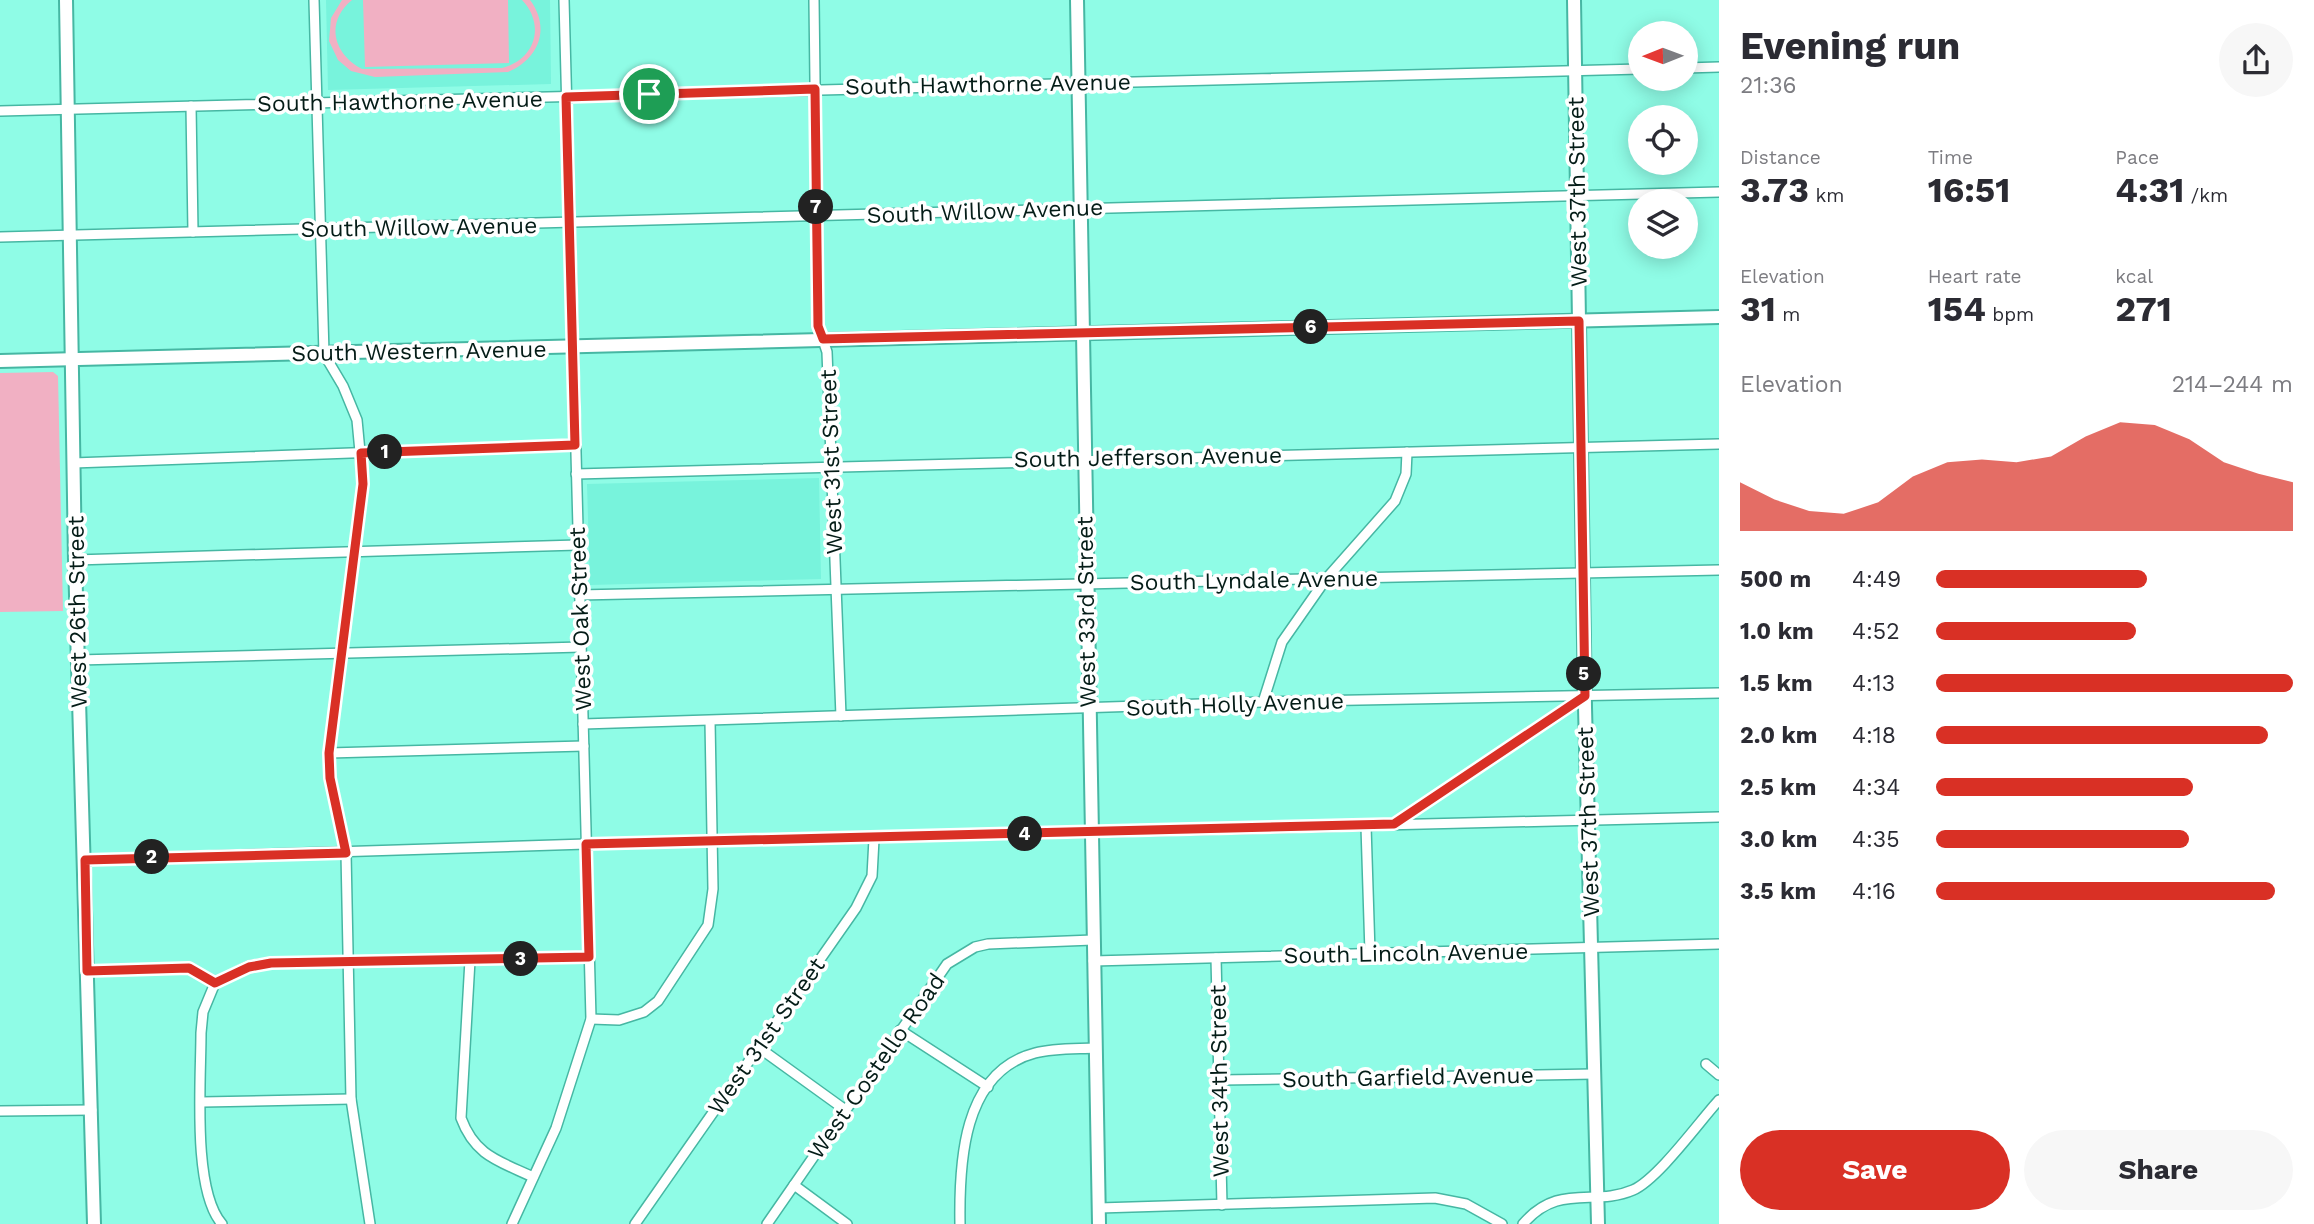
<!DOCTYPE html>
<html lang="en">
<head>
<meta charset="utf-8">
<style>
  body { margin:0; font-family:"Work Sans",sans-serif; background:#f7f7f7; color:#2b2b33; height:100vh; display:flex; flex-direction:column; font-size:26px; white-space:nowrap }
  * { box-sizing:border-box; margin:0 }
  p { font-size:23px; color:#7c7c81 }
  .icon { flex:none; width:38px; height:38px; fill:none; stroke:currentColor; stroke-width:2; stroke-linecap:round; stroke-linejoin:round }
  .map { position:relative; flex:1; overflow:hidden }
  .side { display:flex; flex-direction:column; background:#fff; width:595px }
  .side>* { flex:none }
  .needle { width:46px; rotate:269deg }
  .fabs { position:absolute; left:1628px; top:21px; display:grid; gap:14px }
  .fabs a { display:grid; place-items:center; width:70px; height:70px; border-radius:50%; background:#fff; box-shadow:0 4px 18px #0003; font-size:35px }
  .pin { position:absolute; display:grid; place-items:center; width:60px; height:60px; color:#fff; margin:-30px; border:4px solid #fff; border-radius:50%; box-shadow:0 2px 7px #0007 }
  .km { position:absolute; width:35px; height:35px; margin:-18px; border-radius:50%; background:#222; color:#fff; font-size:19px; line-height:35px; text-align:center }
  .round { display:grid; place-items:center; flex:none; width:74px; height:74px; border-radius:37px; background:#f7f7f7 }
  .headline { display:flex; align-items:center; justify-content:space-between; height:119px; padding:0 21px }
  h1 { font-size:38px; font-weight:700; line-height:52px }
  .metrics { display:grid; grid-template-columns:repeat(3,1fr); gap:10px; height:119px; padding:7px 21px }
  .metrics div { display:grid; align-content:center }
  .metrics b { font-size:35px; font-weight:700 }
  .metrics small { font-size:19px; font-weight:400 }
  .metrics p { font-size:19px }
  .chart { height:196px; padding:14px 21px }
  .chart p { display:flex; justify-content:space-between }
  .chart svg { width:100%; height:126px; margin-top:7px; fill:#d93025; opacity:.7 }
  .cta { display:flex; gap:14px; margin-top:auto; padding:14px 21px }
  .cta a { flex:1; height:80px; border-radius:42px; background:#d93025; color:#fff; font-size:28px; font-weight:700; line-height:80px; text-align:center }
  .cta a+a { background:#f7f7f7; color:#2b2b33 }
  ul { padding:0 21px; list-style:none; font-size:23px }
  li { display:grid; grid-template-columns:112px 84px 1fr; align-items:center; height:52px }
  li i { height:18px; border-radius:9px; background:#d93025 }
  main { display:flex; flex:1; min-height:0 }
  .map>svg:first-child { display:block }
  .built { fill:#78f3dc }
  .green { fill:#f1b0c3 }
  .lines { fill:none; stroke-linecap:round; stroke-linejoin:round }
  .street-casing { stroke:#46b7a3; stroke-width:12 }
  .secondary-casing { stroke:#46b7a3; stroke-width:16 }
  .street { stroke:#fff; stroke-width:9 }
  .secondary { stroke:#fff; stroke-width:12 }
  .route-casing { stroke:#fff; stroke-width:14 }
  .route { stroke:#d93025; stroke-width:9 }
  .labels { text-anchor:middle; stroke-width:7; stroke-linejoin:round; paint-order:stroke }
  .street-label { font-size:23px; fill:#041c17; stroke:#fff }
</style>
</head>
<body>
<main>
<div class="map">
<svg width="1719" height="1224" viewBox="0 0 1719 1224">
  <rect width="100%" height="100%" fill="#8ffce6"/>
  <g class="built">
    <path d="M326,0H550L551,84L328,90Z"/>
    <path d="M819,478L821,579L590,585L587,484Z"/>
  </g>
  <g class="green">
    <path d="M342,0H352C325,22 333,54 362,69L502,68C535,60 546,25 522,0H530C551,28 539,59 508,72L375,77L351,71L338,60L329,41L331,18Z"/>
    <path d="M363,0H508L509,63L365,67Z"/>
    <path d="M53,372L58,376L63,611L0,612V373Z"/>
  </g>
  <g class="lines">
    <defs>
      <g id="street">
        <path d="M314,0L324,354L343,386L357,420L363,484L329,753L330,778L346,853L351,1099L370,1224"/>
        <path d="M814,0L818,325L827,352L841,716"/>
        <path d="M1685,68L1719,67"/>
        <path d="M191,106L193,232"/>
        <path d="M0,111L1640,69"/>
        <path d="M0,237L1719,192"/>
        <path d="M73,463L575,445"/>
        <path d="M576,474L1719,444"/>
        <path d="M75,560L578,545"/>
        <path d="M579,595L1719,570"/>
        <path d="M78,660L581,647"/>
        <path d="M1263,702L1282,642L1326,579L1395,501L1406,474L1407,452"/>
        <path d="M583,724L1263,702L1719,693"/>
        <path d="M329,753L584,746"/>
        <path d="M1396,823L1585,696"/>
        <path d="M1366,826L1370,953"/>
        <path d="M84,860L586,844L1719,817"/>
        <path d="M1216,958L1222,1205"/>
        <path d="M470,960L461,1118C475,1156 499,1161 533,1177"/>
        <path d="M1093,961L1719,944"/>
        <path d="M87,971L189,968L215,983"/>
        <path d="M215,983L249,966L271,963L589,957"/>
        <path d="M215,983L203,1012L201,1033C201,1081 192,1190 222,1224"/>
        <path d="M591,1019L619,1020L644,1012L658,1001L708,925L713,889L710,721"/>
        <path d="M900,1030L988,1087"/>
        <path d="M758,1047L844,1109"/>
        <path d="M1706,1064L1719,1075"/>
        <path d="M1221,1080L1594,1074"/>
        <path d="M202,1102L351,1099"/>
        <path d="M0,1111L92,1110"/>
        <path d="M794,1185L847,1224"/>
        <path d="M1099,1208L1435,1198L1466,1204L1502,1224"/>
        <path d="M512,1224L556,1128L591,1019L564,0"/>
        <path d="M635,1224L856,908L872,876L874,839"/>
        <path d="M767,1224L947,964L975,947L988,944L1093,940"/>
        <path d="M960,1224C959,1164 962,1072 1035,1053C1054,1048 1075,1049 1095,1048"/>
        <path d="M1523,1224C1559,1182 1594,1207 1633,1190C1658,1179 1699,1122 1719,1100"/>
      </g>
      <g id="secondary">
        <path d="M66,0L75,560L94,1224"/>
        <path d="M1077,0L1099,1224"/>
        <path d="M1574,0L1585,707L1598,1224"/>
        <path d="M0,361L1719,317"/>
      </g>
    </defs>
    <use href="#street" class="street-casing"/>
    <use href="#secondary" class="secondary-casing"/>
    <use href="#street" class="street"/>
    <use href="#secondary" class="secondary"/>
  </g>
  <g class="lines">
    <defs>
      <path id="route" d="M815,89L818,326L823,339L1579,321L1585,696L1394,824L586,844L589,957L271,963L249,967L215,983L189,968L87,971L85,860L346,853L330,778L329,753L363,484L361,453L575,445L566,97Z"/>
    </defs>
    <use href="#route" class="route-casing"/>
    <use href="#route" class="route"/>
  </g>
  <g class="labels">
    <g class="street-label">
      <text transform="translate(988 84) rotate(-1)" y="8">South Hawthorne Avenue</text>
      <text transform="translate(400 101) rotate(-1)" y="8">South Hawthorne Avenue</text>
      <text transform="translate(1577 192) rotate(-91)" y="8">West 37th Street</text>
      <text transform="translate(985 211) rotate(-2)" y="8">South Willow Avenue</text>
      <text transform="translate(419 227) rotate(-1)" y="8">South Willow Avenue</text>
      <text transform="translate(419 351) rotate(-1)" y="8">South Western Avenue</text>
      <text transform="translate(1148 457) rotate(-1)" y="8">South Jefferson Avenue</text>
      <text transform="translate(831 462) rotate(-92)" y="8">West 31st Street</text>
      <text transform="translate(1254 580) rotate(-1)" y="8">South Lyndale Avenue</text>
      <text transform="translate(77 612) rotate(-91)" y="8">West 26th Street</text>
      <text transform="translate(1086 612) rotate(-91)" y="8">West 33rd Street</text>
      <text transform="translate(580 619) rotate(-92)" y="8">West Oak Street</text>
      <text transform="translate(1235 704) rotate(-2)" y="8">South Holly Avenue</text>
      <text transform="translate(1588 822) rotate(-92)" y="8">West 37th Street</text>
      <text transform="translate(1406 953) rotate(-1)" y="8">South Lincoln Avenue</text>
      <text transform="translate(766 1036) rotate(-55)" y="8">West 31st Street</text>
      <text transform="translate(876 1066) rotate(-55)" y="8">West Costello Road</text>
      <text transform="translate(1408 1077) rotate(-1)" y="8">South Garfield Avenue</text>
      <text transform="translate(1219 1081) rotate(-91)" y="8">West 34th Street</text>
    </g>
  </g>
</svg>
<div class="fabs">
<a><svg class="needle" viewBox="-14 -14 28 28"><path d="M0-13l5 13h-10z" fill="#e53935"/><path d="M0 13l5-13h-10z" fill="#7c7c81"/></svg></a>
<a><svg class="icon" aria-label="locate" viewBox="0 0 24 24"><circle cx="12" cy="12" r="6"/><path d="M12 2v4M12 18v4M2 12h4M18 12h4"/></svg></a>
<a><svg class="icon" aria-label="layers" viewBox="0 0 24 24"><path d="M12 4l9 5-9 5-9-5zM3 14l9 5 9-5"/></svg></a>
</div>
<div class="pin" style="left:649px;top:94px;background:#1e9e55"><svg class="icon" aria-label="arrive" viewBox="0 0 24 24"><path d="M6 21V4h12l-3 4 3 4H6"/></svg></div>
<b class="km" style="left:385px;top:452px">1</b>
<b class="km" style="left:152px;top:857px">2</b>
<b class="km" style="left:521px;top:959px">3</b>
<b class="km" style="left:1025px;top:834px">4</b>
<b class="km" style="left:1584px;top:674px">5</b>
<b class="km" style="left:1311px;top:327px">6</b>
<b class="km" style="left:816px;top:207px">7</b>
</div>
<section class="side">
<div class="headline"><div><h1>Evening run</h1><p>21:36</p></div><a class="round"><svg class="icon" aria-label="share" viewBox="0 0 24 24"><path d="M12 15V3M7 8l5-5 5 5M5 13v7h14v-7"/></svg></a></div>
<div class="metrics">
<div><p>Distance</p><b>3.73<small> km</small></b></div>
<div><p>Time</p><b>16:51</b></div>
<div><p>Pace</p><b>4:31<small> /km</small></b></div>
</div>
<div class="metrics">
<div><p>Elevation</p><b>31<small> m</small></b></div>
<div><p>Heart rate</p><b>154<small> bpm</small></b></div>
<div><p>kcal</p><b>271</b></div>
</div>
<div class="chart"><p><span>Elevation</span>214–244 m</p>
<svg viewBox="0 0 160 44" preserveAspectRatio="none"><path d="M0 44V27L10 33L20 37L30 38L40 34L50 25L60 20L70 19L80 20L90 18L100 11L110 6L120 7L130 12L140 20L150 24L160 27V44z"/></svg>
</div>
<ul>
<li><b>500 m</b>4:49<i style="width:59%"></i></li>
<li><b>1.0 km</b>4:52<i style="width:56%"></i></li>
<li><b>1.5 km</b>4:13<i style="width:100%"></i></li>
<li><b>2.0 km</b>4:18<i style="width:93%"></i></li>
<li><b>2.5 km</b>4:34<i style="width:72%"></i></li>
<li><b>3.0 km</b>4:35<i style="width:71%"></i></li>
<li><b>3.5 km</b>4:16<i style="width:95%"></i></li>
</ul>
<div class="cta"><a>Save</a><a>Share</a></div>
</section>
</main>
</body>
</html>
